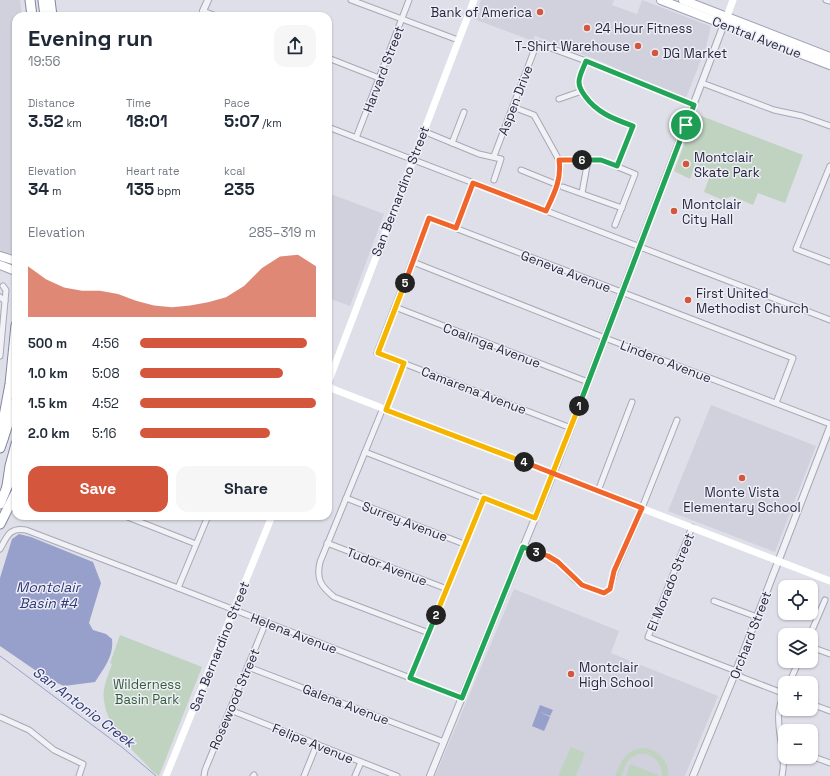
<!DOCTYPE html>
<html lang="en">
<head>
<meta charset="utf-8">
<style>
  body { margin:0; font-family:"Space Grotesk",sans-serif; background:#f6f6f7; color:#1f2937; height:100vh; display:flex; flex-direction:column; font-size:15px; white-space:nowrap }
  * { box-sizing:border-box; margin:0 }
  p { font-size:13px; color:#747a83 }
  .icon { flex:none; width:22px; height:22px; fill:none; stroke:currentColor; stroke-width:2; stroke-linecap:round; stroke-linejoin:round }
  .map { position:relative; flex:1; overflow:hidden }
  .side { position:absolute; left:12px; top:12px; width:320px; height:508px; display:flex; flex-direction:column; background:#fff; border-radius:12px; box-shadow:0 1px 3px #0004 }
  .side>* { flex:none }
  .buttons { position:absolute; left:778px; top:580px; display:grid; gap:8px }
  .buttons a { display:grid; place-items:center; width:40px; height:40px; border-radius:8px; background:#fff; box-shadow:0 1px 3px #0004; font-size:20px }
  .pin { position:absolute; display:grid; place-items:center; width:34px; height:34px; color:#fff; margin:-17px; border:2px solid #fff; border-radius:50%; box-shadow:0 1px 4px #0007 }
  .km { position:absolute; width:20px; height:20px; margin:-10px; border-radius:50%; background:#222; color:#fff; font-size:11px; line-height:20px; text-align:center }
  .round { display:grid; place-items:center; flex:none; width:42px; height:42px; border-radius:12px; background:#f6f6f7 }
  .head { display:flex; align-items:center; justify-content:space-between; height:68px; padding:0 16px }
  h1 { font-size:22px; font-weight:600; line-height:30px }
  .figures { display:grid; grid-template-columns:repeat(3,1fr); gap:6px; height:68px; padding:4px 16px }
  .figures div { display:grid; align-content:center }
  .figures b { font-size:17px; font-weight:600 }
  .figures small { font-size:11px; font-weight:400 }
  .figures p { font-size:11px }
  .chart { height:112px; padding:8px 16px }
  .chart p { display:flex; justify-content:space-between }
  .chart svg { width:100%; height:72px; margin-top:4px; fill:#d4563d; opacity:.7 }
  .cta { display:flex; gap:8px; margin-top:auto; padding:8px 16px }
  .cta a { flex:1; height:46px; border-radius:12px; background:#d4563d; color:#fff; font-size:16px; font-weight:600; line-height:46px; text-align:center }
  .cta a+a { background:#f6f6f7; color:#1f2937 }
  ul { padding:0 16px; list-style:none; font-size:13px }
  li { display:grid; grid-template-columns:64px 48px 1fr; align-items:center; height:30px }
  li i { height:10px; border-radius:5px; background:#d4563d }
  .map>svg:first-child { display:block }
  .built { fill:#d0d1dd }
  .green { fill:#bfd3c0 }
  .water { fill:#97a0ca }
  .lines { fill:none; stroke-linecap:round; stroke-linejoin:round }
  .stream { stroke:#97a0ca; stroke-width:1 }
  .minor-casing { stroke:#a7a8b6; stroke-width:7 }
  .tertiary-casing { stroke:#a7a8b6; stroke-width:8 }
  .primary-casing { stroke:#9d9fb5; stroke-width:10 }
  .motorway-casing { stroke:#8587a0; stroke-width:11 }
  .minor { stroke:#f1f1f6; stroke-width:5 }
  .tertiary { stroke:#f1f1f6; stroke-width:6 }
  .secondary { stroke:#fff; stroke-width:7 }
  .primary { stroke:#fff; stroke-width:8 }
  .motorway { stroke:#fff; stroke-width:9 }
  .split-1-casing { stroke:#fff; stroke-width:8 }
  .split-2-casing { stroke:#fff; stroke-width:8 }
  .split-3-casing { stroke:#fff; stroke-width:8 }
  .split-4-casing { stroke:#fff; stroke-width:8 }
  .split-5-casing { stroke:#fff; stroke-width:8 }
  .split-6-casing { stroke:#fff; stroke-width:8 }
  .split-7-casing { stroke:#fff; stroke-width:8 }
  .split-1 { stroke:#22a559; stroke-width:5 }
  .split-2 { stroke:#f5b400; stroke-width:5 }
  .split-3 { stroke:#22a559; stroke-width:5 }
  .split-4 { stroke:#f0652b; stroke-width:5 }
  .split-5 { stroke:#f5b400; stroke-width:5 }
  .split-6 { stroke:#f0652b; stroke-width:5 }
  .split-7 { stroke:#22a559; stroke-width:5 }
  .poi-dot { fill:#d4563d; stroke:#eeeef6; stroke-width:1.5 }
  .labels { text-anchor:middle; stroke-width:3; stroke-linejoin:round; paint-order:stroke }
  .poi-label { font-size:13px; fill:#272840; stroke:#eeeef6; text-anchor:start }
  .street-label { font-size:13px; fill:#272840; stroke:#eeeef6 }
  .park-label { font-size:13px; fill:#335c39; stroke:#eeeef6 }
  .water-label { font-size:14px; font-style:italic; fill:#2f3876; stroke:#eeeef6 }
</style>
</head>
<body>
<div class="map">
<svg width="830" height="776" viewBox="0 0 830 776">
  <rect width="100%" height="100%" fill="#dedfe8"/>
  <g class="built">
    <path d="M0,0H20L22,16H16V252L11,254L0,251Z"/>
    <path d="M481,0H614L612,5L637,14L642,0L710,26V31L706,47L686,98L630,76L605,63L535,36L533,41L474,19Z"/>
    <path d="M328,193L384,214L350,306L328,298Z"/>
    <path d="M711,405L816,446L775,552L668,511Z"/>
    <path d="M514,589L619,631L611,653L718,696L685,776H435Z"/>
  </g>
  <g class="green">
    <path d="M696,114L803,155L785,203L758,193L753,205L732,196L723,200L704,192L712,170L695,164L690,179L674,171Z"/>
    <path d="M120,635L202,667L159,776C153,773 148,766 143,761C126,744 107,726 104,700C102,689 108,675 112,664L110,663Z"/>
    <path d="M571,747L585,753L576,776H558Z"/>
    <path d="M641,748C657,748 669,760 668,776H662C663,759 644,746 630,759C625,763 624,770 621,776H615C621,762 625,751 641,748Z"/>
    <path d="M630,764L658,775V776H626Z"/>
  </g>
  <g class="water">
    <path d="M19,534L31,537L93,562L101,583L89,623L93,630L106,634L112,639C114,656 104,668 95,682L64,686L48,679L0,646V578L12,539Z"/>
    <path d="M540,705L553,710L550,716L540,712L550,717L544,731L532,726Z"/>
  </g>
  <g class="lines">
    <path class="stream" d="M0,656L123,748L156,776"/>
    <defs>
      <g id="minor">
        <path d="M351,0L458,40"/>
        <path d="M826,0L830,1"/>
        <path d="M203,11L216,16"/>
        <path d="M328,58L379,78"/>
        <path d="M586,61C584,67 579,75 579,82C579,87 582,92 585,96C597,113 614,119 633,126L617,166"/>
        <path d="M702,83L774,110L802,116L830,126"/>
        <path d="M559,99L582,91"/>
        <path d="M513,107L534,115L559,160L560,170L558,185L546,211"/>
        <path d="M328,127L830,320"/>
        <path d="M423,131L479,154L501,159L494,180"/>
        <path d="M356,138L409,0"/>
        <path d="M452,143L464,112"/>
        <path d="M494,156L537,43L586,61L694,105"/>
        <path d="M559,160H601L635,174L615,225"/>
        <path d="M830,166L796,249L830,262"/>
        <path d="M521,170L558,185"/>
        <path d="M563,187L622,208"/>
        <path d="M582,193L588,160"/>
        <path d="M456,228L473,183"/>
        <path d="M413,262L605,338L830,424"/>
        <path d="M3,286L6,290L5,301"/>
        <path d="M0,297L5,301L0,356"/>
        <path d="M395,307L588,382"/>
        <path d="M383,408L320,562C316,580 321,586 334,597L429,633"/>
        <path d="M386,409L404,363"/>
        <path d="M571,428L377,353L429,218L793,358L776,403"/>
        <path d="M365,452L535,518"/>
        <path d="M598,491L632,402"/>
        <path d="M346,498L464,544"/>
        <path d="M125,516L196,544"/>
        <path d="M692,527L648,637L736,671L741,677L785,694"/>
        <path d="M327,543L447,589"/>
        <path d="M523,547L548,556L558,562L575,580L582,585L605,593L610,589L615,571L642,508L677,420"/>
        <path d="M0,549C7,537 9,527 26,530L178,588L462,698"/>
        <path d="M178,588L208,516"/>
        <path d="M714,601L757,617"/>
        <path d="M810,635L825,600"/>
        <path d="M811,647L830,654"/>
        <path d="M248,667L444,742"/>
        <path d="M410,678L484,498"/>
        <path d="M789,683L799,661"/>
        <path d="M811,704L830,711"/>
        <path d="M230,710L397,776"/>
        <path d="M0,717L29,730L54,750L83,764L79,776"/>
        <path d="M811,756L830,763"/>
        <path d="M204,776L205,770L266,622"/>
        <path d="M253,776L254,775"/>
        <path d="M304,776L317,744"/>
        <path d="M355,776L361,762"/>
        <path d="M782,776C787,754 776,732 779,710C780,704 783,697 785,692"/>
      </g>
      <g id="tertiary">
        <path d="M203,16V11L208,0"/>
        <path d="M430,776L553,474L724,24"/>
        <path d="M693,776L736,671L830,427"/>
      </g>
      <g id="primary">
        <path d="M661,0L830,65"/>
        <path d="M683,0L830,57"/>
        <path d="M0,256L16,261"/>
        <path d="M0,265L13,270H16"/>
      </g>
      <g id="motorway">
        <path d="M30,0L32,16"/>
        <path d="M43,0L45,16"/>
        <path d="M50,0L52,16"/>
        <path d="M3,439L4,416L10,384L16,325"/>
        <path d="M0,448L16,400"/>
        <path d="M7,486L10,466L16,444"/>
        <path d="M0,504L9,482"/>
        <path d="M0,524L16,492"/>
      </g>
    </defs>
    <use href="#minor" class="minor-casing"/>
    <use href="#tertiary" class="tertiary-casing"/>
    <use href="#primary" class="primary-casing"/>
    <use href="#motorway" class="motorway-casing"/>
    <use href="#minor" class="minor"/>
    <use href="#tertiary" class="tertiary"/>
    <g class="secondary">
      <path d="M725,22L733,0"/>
      <path d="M328,383L474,0"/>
      <path d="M328,385L333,389L830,581"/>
      <path d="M166,776L272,516"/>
    </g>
    <use href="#primary" class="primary"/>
    <use href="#motorway" class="motorway"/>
  </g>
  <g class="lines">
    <defs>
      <path id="split-1" d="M579,406L686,125"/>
      <path id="split-2" d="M436,615L484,498L535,518L579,406"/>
      <path id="split-3" d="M436,615L410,678L462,698L523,547L536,552"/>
      <path id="split-4" d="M524,462L642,508L614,571L610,589L604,593L582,585L558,562L548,556L536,552"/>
      <path id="split-5" d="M405,283L378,353L404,363L386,410L524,462"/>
      <path id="split-6" d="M405,283L429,218L456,228L473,183L546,211C554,194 562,179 559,160H582"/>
      <path id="split-7" d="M582,160H601L617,166L633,126C614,119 597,113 585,96C582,92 579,87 579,82C579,75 584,67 586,61L694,105L686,125"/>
    </defs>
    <use href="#split-1" class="split-1-casing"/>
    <use href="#split-2" class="split-2-casing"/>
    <use href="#split-3" class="split-3-casing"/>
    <use href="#split-4" class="split-4-casing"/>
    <use href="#split-5" class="split-5-casing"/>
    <use href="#split-6" class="split-6-casing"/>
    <use href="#split-7" class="split-7-casing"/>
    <use href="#split-1" class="split-1"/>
    <use href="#split-2" class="split-2"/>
    <use href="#split-3" class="split-3"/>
    <use href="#split-4" class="split-4"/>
    <use href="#split-5" class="split-5"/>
    <use href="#split-6" class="split-6"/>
    <use href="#split-7" class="split-7"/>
  </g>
  <g class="poi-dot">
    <circle cx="540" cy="12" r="4"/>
    <circle cx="587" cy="28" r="4"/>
    <circle cx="638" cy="46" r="4"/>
    <circle cx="655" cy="53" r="4"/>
    <circle cx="686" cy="164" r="4"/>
    <circle cx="674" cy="211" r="4"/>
    <circle cx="688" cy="300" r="4"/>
    <circle cx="742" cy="478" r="4"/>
    <circle cx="571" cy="674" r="4"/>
  </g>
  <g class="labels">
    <g class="poi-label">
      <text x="532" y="17" text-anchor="end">Bank of America</text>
      <text x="595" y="33">24 Hour Fitness</text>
      <text x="630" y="51" text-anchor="end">T-Shirt Warehouse</text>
      <text x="663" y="58">DG Market</text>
      <text x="694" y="162">Montclair<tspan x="694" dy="15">Skate Park</tspan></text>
      <text x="682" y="209">Montclair<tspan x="682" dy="15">City Hall</tspan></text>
      <text x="696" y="298">First United<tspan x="696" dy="15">Methodist Church</tspan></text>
      <text x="742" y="497" text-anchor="middle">Monte Vista<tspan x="742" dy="15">Elementary School</tspan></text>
      <text x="579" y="672">Montclair<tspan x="579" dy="15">High School</tspan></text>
    </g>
    <g class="street-label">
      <text transform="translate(757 37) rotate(21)" y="5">Central Avenue</text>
      <text transform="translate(383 69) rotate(-69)" y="5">Harvard Street</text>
      <text transform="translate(515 100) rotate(-69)" y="5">Aspen Drive</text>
      <text transform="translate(400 191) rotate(-69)" y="5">San Bernardino Street</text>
      <text transform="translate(566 271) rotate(21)" y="5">Geneva Avenue</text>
      <text transform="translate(492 345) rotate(21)" y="5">Coalinga Avenue</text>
      <text transform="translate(666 361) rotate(21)" y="5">Lindero Avenue</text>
      <text transform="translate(474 390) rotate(21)" y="5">Camarena Avenue</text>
      <text transform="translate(405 521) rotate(21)" y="5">Surrey Avenue</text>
      <text transform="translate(387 566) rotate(21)" y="5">Tudor Avenue</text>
      <text transform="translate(670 582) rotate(-68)" y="5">El Morado Street</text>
      <text transform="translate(294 633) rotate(21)" y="5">Helena Avenue</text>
      <text transform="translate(750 635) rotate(-69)" y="5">Orchard Street</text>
      <text transform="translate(219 646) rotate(-68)" y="5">San Bernardino Street</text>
      <text transform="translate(234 699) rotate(-67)" y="5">Rosewood Street</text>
      <text transform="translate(346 704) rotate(21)" y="5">Galena Avenue</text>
      <text transform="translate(313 743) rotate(22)" y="5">Felipe Avenue</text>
    </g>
    <g class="park-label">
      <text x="147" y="689">Wilderness<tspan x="147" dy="15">Basin Park</tspan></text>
    </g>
    <g class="water-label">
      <text x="48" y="592">Montclair<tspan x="48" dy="16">Basin #4</tspan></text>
      <text transform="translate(84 707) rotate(37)" y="5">San Antonio Creek</text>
    </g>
  </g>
</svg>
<div class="buttons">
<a><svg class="icon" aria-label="locate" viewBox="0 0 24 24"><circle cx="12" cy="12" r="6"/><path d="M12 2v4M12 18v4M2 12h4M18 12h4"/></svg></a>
<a><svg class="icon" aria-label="layers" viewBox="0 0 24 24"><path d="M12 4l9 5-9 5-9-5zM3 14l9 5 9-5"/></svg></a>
<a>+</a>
<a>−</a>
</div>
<div class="pin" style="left:686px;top:125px;background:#1e9e55"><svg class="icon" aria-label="arrive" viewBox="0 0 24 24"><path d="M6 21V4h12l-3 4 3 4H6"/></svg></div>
<b class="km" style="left:579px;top:406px">1</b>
<b class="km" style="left:436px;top:615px">2</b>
<b class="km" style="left:536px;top:552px">3</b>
<b class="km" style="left:524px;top:462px">4</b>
<b class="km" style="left:405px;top:283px">5</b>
<b class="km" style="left:582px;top:160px">6</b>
<section class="side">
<div class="head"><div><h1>Evening run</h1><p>19:56</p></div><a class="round"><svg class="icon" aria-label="share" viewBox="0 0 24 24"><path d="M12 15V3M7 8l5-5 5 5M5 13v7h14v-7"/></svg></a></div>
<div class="figures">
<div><p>Distance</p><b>3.52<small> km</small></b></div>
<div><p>Time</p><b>18:01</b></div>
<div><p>Pace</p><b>5:07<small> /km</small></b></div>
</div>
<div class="figures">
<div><p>Elevation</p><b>34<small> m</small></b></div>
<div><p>Heart rate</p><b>135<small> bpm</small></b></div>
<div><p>kcal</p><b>235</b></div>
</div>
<div class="chart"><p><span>Elevation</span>285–319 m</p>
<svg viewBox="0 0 160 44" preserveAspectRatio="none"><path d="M0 44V13L10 21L20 26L30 28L40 28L50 30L60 34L70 37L80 38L90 37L100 35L110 32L120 25L130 14L140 7L150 6L160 13V44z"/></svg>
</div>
<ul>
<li><b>500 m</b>4:56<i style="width:95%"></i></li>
<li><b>1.0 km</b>5:08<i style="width:81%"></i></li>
<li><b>1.5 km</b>4:52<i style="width:100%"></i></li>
<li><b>2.0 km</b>5:16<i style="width:74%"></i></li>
</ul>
<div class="cta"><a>Save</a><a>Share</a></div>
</section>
</div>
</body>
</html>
